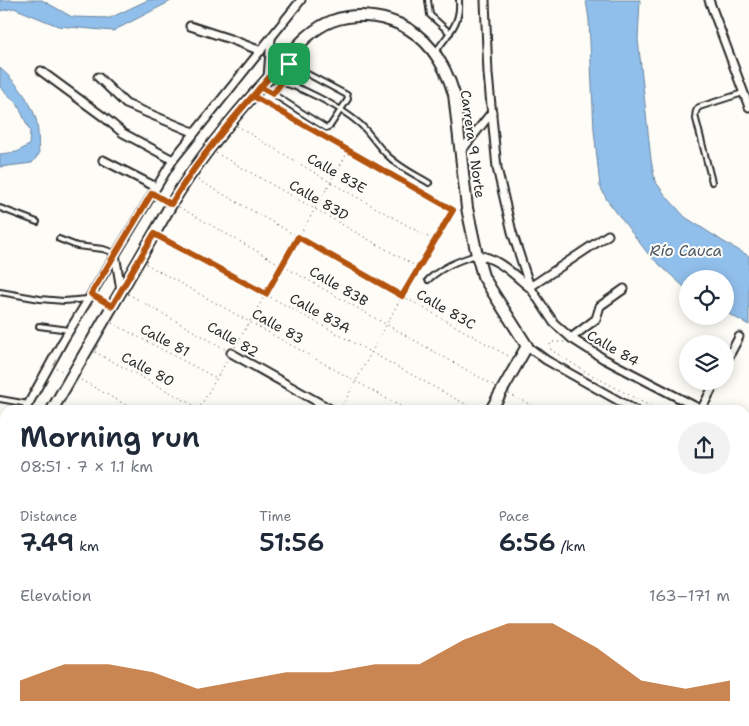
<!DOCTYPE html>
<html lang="en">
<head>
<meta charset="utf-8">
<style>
  body { margin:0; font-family:"Shantell Sans",sans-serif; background:#f2f2f3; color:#1f2937; height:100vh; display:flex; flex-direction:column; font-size:19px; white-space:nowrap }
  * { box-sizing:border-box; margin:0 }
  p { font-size:16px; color:#747a83 }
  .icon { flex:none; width:28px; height:28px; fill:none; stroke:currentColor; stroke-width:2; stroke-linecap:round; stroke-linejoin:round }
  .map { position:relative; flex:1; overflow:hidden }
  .panel { position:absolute; left:0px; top:405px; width:750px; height:321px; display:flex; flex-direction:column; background:#fff; border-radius:15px 15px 0 0; box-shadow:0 2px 12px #0003 }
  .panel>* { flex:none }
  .controls { position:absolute; left:679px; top:270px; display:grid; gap:10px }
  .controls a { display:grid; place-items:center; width:55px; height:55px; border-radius:50%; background:#fff; box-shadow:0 2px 12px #0003; font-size:25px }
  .pin { position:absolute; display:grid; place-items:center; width:42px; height:42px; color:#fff; margin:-21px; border-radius:10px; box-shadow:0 2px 8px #0006 }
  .round { display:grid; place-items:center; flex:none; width:52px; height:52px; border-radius:26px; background:#f2f2f3 }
  .overview { display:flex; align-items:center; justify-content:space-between; height:85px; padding:0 20px }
  h1 { font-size:28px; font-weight:600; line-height:38px }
  .stats { display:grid; grid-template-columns:repeat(3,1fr); gap:8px; height:85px; padding:5px 20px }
  .stats div { display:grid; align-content:center }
  .stats b { font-size:25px; font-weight:600 }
  .stats small { font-size:14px; font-weight:400 }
  .stats p { font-size:14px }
  .chart { height:140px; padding:10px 20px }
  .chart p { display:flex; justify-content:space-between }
  .chart svg { width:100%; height:90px; margin-top:5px; fill:#b45309; opacity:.7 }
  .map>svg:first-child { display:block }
  .water { fill:#91bfeb; stroke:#68849e }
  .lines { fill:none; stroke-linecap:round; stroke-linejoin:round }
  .lane-casing { stroke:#2b2b2b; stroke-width:8 }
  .street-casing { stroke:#2b2b2b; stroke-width:11 }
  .secondary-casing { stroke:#2b2b2b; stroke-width:14 }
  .path { stroke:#2b2b2b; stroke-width:1; stroke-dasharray:1 4; stroke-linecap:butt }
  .lane { stroke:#fdfcf7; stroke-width:4 }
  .street { stroke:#fdfcf7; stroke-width:7 }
  .secondary { stroke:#fdfcf7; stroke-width:10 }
  .route-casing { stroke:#fff; stroke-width:10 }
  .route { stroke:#b45309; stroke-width:6 }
  .labels { text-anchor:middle; stroke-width:4; stroke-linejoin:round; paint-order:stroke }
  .street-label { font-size:14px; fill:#2b2b2b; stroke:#fdfcf7 }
  .water-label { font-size:15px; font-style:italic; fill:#4a5765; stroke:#fdfcf7 }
</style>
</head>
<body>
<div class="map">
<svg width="749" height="726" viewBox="0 0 749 726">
  <rect width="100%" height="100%" fill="#fdfcf7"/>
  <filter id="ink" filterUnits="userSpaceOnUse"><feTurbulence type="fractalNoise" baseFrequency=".02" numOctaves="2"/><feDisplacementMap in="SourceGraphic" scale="10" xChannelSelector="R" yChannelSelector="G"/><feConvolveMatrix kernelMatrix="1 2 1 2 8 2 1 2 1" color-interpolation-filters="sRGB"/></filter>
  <g filter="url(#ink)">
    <g class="water">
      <path d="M0,0H42L72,17L110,18L148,0H173L113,31L58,26L14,8L0,11Z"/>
      <path d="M586,0H640L638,39L651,160L655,181L666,196L685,217L724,242L749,256V325L725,312V279H688L687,289L683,286L649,255L607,200L600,186L594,130L589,20Z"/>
      <path d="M0,68C15,81 30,99 36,119C39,130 38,143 39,154L32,163L0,167V154L17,152L29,145L30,131L17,103L0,87Z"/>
    </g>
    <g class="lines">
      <defs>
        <g id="lane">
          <path d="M428,0L430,15L450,33"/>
          <path d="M435,53C448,33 461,25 459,0"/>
          <path d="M286,61L289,64L282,81L273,94L326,128L330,126L348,99L347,95L289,64"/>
          <path d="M271,80C297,84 339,106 360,124C369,132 376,144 385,153C397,166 414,174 429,183"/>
          <path d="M712,182L697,123C695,116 694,112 699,107L743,93"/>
          <path d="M0,208L37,222"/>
          <path d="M59,239L77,246L103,249L115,253"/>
          <path d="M428,280C442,267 457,261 476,255"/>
          <path d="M0,292L40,299L64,301L88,299"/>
          <path d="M39,326L69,330"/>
          <path d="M0,399L28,404"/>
          <path d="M745,714L749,705"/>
          <path d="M591,721L600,726"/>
          <path d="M740,726L742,721"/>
        </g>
        <g id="street">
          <path d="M485,0L488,74L497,168L512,232L530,287L554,323L571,338L604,359L702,410"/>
          <path d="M709,0L749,107"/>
          <path d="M190,26L230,39L261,51"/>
          <path d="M41,71L105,118L123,133L173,160"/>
          <path d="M98,77L126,104L193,132"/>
          <path d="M268,78L271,39"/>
          <path d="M461,151L492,112"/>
          <path d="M103,160L156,187"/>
          <path d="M115,254L121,290"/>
          <path d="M477,255C498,258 513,274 529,287"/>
          <path d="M530,287L608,235"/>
          <path d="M571,338L596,319L600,306L624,289"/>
          <path d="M527,346L546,360L635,410"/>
          <path d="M231,353L332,410"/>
          <path d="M725,364L739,337"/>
          <path d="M25,410L63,341L173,160L301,0"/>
          <path d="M701,410L716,381"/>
          <path d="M745,432L749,434"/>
          <path d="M0,453L5,445"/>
          <path d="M745,467L749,469"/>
          <path d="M0,573L5,576"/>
          <path d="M48,721L56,726"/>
          <path d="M277,721L285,726"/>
          <path d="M562,721L571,726"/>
        </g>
        <g id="secondary">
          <path d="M52,410L172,203C201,155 237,112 275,71C292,53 308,30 332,21C353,13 378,15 399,24C428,37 445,64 454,94L467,208L477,255L483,276L492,291L527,346L491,410"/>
          <path d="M0,500L5,491"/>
          <path d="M313,726L315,721"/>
        </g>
      </defs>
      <use href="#lane" class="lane-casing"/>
      <use href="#street" class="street-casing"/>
      <use href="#secondary" class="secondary-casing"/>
      <g class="path">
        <path d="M260,100L453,210L459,209"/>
        <path d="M237,126L330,182L435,241"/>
        <path d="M216,153L419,268"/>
        <path d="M198,180L510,357"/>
        <path d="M179,207L495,386"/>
        <path d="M161,237L476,410"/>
        <path d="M146,264L407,410"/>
        <path d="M128,294L225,349"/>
        <path d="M112,323L216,378"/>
        <path d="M564,342H551L550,345L551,350L588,373L657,410"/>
        <path d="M235,347L349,150"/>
        <path d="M95,352L199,408"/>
        <path d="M56,368L64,372"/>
        <path d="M81,380L135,410"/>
        <path d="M509,394L541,410"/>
        <path d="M198,410L228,359"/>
        <path d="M340,410L402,296L453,211"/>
        <path d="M745,456L749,458"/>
        <path d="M745,515L749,517"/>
        <path d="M0,529L5,532"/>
        <path d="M745,551L749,553"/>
        <path d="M745,585L749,588"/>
        <path d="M0,611L5,614"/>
        <path d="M745,626L749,628"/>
        <path d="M0,649L5,652"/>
        <path d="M745,664L749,666"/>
        <path d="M0,687L5,689"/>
        <path d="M133,721L142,726"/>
        <path d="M199,721L208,726"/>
        <path d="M347,721L356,726"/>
        <path d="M420,721L428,726"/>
        <path d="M495,721L504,726"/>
        <path d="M631,721L640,726"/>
        <path d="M716,721L725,726"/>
        <path d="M0,725L2,726"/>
        <path d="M14,726L17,721"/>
        <path d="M159,726L162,721"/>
        <path d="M473,726L476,721"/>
        <path d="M611,726L613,721"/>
      </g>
      <use href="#lane" class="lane"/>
      <use href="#street" class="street"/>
      <use href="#secondary" class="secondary"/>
    </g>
  </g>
  <g class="lines" filter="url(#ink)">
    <defs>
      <path id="route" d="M289,64L285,60C244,105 203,151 171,204L152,193L91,294L112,306L154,234L266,294L298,237L402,296L453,210L253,96L260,87L273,94L282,82L289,64"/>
    </defs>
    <use href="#route" class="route-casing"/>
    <use href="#route" class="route"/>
  </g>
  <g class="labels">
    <g class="street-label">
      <text transform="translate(473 144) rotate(82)" y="5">Carrera 9 Norte</text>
      <text transform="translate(337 173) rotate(30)" y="5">Calle 83E</text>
      <text transform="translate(319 200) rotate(30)" y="5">Calle 83D</text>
      <text transform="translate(339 286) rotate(30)" y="5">Calle 83B</text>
      <text transform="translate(446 309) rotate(30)" y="5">Calle 83C</text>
      <text transform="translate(320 313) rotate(29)" y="5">Calle 83A</text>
      <text transform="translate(278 326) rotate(29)" y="5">Calle 83</text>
      <text transform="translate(233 339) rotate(30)" y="5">Calle 82</text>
      <text transform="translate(165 340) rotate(28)" y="5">Calle 81</text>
      <text transform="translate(613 348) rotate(30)" y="5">Calle 84</text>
      <text transform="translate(148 369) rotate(28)" y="5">Calle 80</text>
    </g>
    <g class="water-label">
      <text x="686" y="256">Río Cauca</text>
    </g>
  </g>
</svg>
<div class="controls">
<a><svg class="icon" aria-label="locate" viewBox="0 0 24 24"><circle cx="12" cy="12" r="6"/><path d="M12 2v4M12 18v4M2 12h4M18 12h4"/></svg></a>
<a><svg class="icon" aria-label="layers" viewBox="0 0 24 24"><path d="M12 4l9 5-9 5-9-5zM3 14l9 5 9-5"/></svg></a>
</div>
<div class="pin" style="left:289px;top:64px;background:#1e9e55"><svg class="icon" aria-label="arrive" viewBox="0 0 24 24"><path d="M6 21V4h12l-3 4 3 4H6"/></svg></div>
<section class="panel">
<div class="overview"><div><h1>Morning run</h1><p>08:51 · 7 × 1.1 km</p></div><a class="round"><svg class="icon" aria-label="share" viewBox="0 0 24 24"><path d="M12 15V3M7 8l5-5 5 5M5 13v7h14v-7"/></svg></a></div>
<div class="stats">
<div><p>Distance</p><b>7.49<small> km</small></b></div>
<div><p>Time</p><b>51:56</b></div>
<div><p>Pace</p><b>6:56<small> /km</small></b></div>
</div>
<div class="chart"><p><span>Elevation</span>163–171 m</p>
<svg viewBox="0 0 160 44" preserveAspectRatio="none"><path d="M0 44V34L10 26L20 26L30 30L40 38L50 34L60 30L70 30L80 26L90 26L100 14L110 6L120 6L130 18L140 34L150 38L160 34V44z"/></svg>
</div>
</section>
</div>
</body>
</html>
